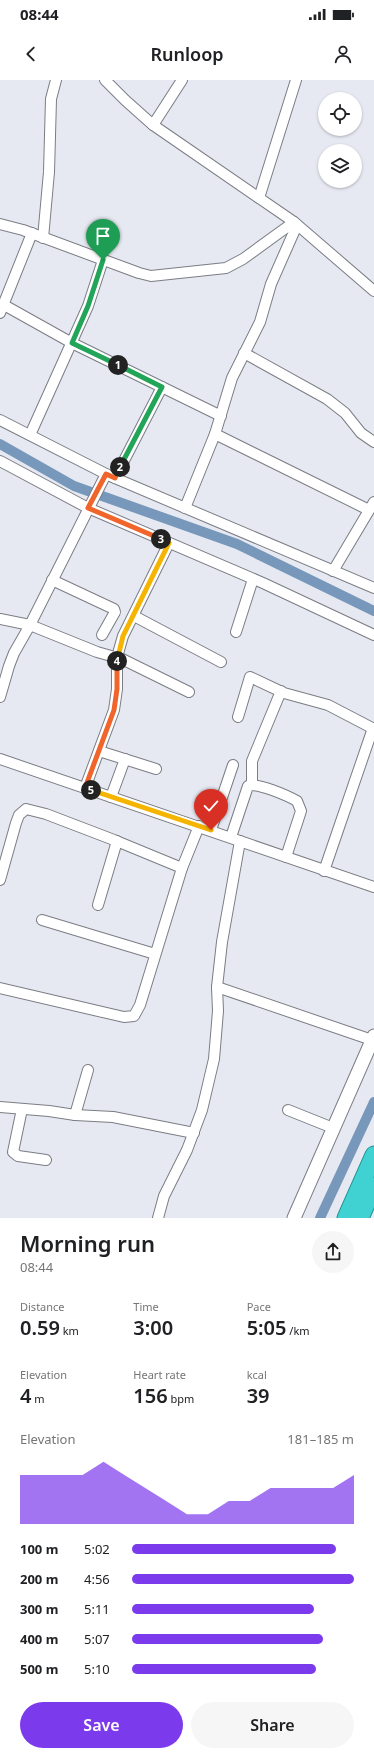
<!DOCTYPE html>
<html lang="en">
<head>
<meta charset="utf-8">
<style>
  body { margin:0; font-family:"Noto Sans",sans-serif; background:#f6f6f6; color:#202124; height:100vh; display:flex; flex-direction:column; font-size:15px; white-space:nowrap }
  * { box-sizing:border-box; margin:0 }
  p { font-size:13px; color:#757577 }
  .icon { flex:none; width:22px; height:22px; fill:none; stroke:currentColor; stroke-width:2; stroke-linecap:round; stroke-linejoin:round }
  .map { position:relative; height:1138px; overflow:hidden }
  .sheet { display:flex; flex-direction:column; background:#fff; flex:1 }
  .sheet>* { flex:none }
  .fabs { position:absolute; left:318px; top:12px; display:grid; gap:8px }
  .fabs a { display:grid; place-items:center; width:44px; height:44px; border-radius:50%; background:#fff; box-shadow:0 1px 3px #0004; font-size:20px }
  .pin { position:absolute; display:grid; place-items:center; width:34px; height:34px; color:#fff; margin:-41px -17px; border-radius:50% 50% 50% 0; rotate:-45deg; box-shadow:0 0 4px #0007 }
  .pin .icon { rotate:45deg }
  .km { position:absolute; width:20px; height:20px; margin:-10px; border-radius:50%; background:#222; color:#fff; font-size:11px; line-height:20px; text-align:center }
  .round { display:grid; place-items:center; flex:none; width:42px; height:42px; border-radius:21px; background:#f6f6f6 }
  .overview { display:flex; align-items:center; justify-content:space-between; height:68px; padding:0 20px }
  h1 { font-size:22px; font-weight:600; line-height:30px }
  .stats { display:grid; grid-template-columns:repeat(3,1fr); gap:6px; height:68px; padding:4px 20px }
  .stats div { display:grid; align-content:center }
  .stats b { font-size:20px; font-weight:600 }
  .stats small { font-size:11px; font-weight:400 }
  .stats p { font-size:11px }
  .chart { height:112px; padding:8px 20px }
  .chart p { display:flex; justify-content:space-between }
  .chart svg { width:100%; height:72px; margin-top:4px; fill:#7c3aed; opacity:.7 }
  .action { display:flex; gap:8px; margin-top:auto; padding:8px 20px }
  .action a { flex:1; height:46px; border-radius:24px; background:#7c3aed; color:#fff; font-size:16px; font-weight:600; line-height:46px; text-align:center }
  .action a+a { background:#f6f6f6; color:#202124 }
  ul { padding:0 20px; list-style:none; font-size:13px }
  li { display:grid; grid-template-columns:64px 48px 1fr; align-items:center; height:30px }
  li i { height:10px; border-radius:5px; background:#7c3aed }
  .status { display:flex; justify-content:space-between; align-items:center; height:28px; padding:0 20px; background:#fff; direction:ltr }
  .status svg { height:11px; fill:currentColor }
  header { display:flex; justify-content:space-between; align-items:center; height:52px; padding:0 20px; background:#fff; font-size:18px; font-weight:600 }
  .map>svg:first-child { display:block }
  .lines { fill:none; stroke-linecap:round; stroke-linejoin:round }
  .canal { stroke:#7798ba; stroke-width:10 }
  .minor-casing { stroke:#7b7d85; stroke-width:12 }
  .tertiary-casing { stroke:#7b7d85; stroke-width:15 }
  .trunk-casing { stroke:#1c9293; stroke-width:19 }
  .minor { stroke:#fff; stroke-width:10 }
  .tertiary { stroke:#fff; stroke-width:13 }
  .trunk { stroke:#40d2d2; stroke-width:17 }
  .split-1-casing { stroke:#fff; stroke-width:8 }
  .split-2-casing { stroke:#fff; stroke-width:8 }
  .split-3-casing { stroke:#fff; stroke-width:8 }
  .split-4-casing { stroke:#fff; stroke-width:8 }
  .split-5-casing { stroke:#fff; stroke-width:8 }
  .split-6-casing { stroke:#fff; stroke-width:8 }
  .split-1 { stroke:#22a559; stroke-width:5 }
  .split-2 { stroke:#22a559; stroke-width:5 }
  .split-3 { stroke:#f0652b; stroke-width:5 }
  .split-4 { stroke:#f5b400; stroke-width:5 }
  .split-5 { stroke:#f0652b; stroke-width:5 }
  .split-6 { stroke:#f5b400; stroke-width:5 }
</style>
</head>
<body>
<div class="status"><b>08:44</b><svg viewBox="0 0 49 12"><path d="M0 12V9h3v3zM5 12V6h3v6zM10 12V3h3v9zM15 12V0h3v12zM26 1h20v11H26zM47 4h2v5h-2z"/></svg></div>
<header><svg class="icon" aria-label="back" viewBox="0 0 24 24"><path d="M15 5l-7 7 7 7"/></svg>Runloop<svg class="icon" aria-label="person" viewBox="0 0 24 24"><circle cx="12" cy="8" r="4"/><path d="M4 21q1-7 8-7t8 7"/></svg></header>
<div class="map">
<svg width="374" height="1138" viewBox="0 0 374 1138">
  <rect width="100%" height="100%" fill="#e7e9f2"/>
  <g class="lines">
    <g class="canal">
      <path d="M0,364L74,406L237,464L374,531"/>
      <path d="M320,1138L374,1022"/>
    </g>
    <defs>
      <g id="minor">
        <path d="M105,0L125,20L153,45L294,142L374,211"/>
        <path d="M153,45L182,0"/>
        <path d="M259,118L296,0"/>
        <path d="M0,144L23,150L139,193L151,196L226,188L243,179L294,142"/>
        <path d="M297,145L271,204L260,242L232,298L215,354L369,430"/>
        <path d="M43,158L49,92L51,19L56,0"/>
        <path d="M4,225L72,263L221,336"/>
        <path d="M0,233L32,153"/>
        <path d="M244,273L327,319L345,333L361,353L374,362"/>
        <path d="M0,340L110,396L374,508"/>
        <path d="M30,355L88,226L103,180"/>
        <path d="M0,381L88,428L263,503L374,555"/>
        <path d="M115,398L162,307"/>
        <path d="M185,428L215,354"/>
        <path d="M333,491L374,422"/>
        <path d="M52,500L114,529L115,532L102,555"/>
        <path d="M134,536L221,582"/>
        <path d="M0,539L30,545L97,572L122,579L189,612"/>
        <path d="M236,552L253,499"/>
        <path d="M0,617L9,586L14,573L30,545L106,394"/>
        <path d="M238,637L250,597L284,613L328,625L374,649"/>
        <path d="M99,671L156,689"/>
        <path d="M0,679L374,807"/>
        <path d="M252,705V681L281,611"/>
        <path d="M85,708L114,630L117,609V577L123,556L169,463"/>
        <path d="M111,717L125,679"/>
        <path d="M211,750L233,685"/>
        <path d="M231,757L248,706C257,702 288,716 297,721L301,731L286,777"/>
        <path d="M324,791L373,648"/>
        <path d="M0,800L16,743L19,735L26,729L46,734L114,760L182,788"/>
        <path d="M98,825L117,761"/>
        <path d="M42,840L155,874"/>
        <path d="M217,907L372,960"/>
        <path d="M0,908L124,937L134,936L140,925L182,788L199,746"/>
        <path d="M0,1027L49,1031L75,1035L113,1037L194,1053"/>
        <path d="M22,1029L13,1072L18,1076L46,1080"/>
        <path d="M288,1030L333,1048"/>
        <path d="M75,1035L88,990"/>
        <path d="M158,1138L164,1116L187,1070L202,1030L214,979L218,931L217,907L222,862L240,761"/>
      </g>
      <path id="tertiary" d="M294,1138L374,956"/>
      <g id="trunk">
        <path d="M346,1138L374,1075"/>
        <path d="M360,1138L374,1106"/>
      </g>
    </defs>
    <use href="#minor" class="minor-casing"/>
    <use href="#tertiary" class="tertiary-casing"/>
    <use href="#trunk" class="trunk-casing"/>
    <use href="#minor" class="minor"/>
    <use href="#tertiary" class="tertiary"/>
    <use href="#trunk" class="trunk"/>
  </g>
  <g class="lines">
    <defs>
      <path id="split-1" d="M103,180L88,226L72,263L118,285"/>
      <path id="split-2" d="M118,285L162,307L120,387"/>
      <path id="split-3" d="M120,387L115,398L106,394L88,428L161,459"/>
      <path id="split-4" d="M117,581L123,556L169,463L161,459"/>
      <path id="split-5" d="M91,710L85,708L114,630L117,609V581"/>
      <path id="split-6" d="M91,710L211,750"/>
    </defs>
    <use href="#split-1" class="split-1-casing"/>
    <use href="#split-2" class="split-2-casing"/>
    <use href="#split-3" class="split-3-casing"/>
    <use href="#split-4" class="split-4-casing"/>
    <use href="#split-5" class="split-5-casing"/>
    <use href="#split-6" class="split-6-casing"/>
    <use href="#split-1" class="split-1"/>
    <use href="#split-2" class="split-2"/>
    <use href="#split-3" class="split-3"/>
    <use href="#split-4" class="split-4"/>
    <use href="#split-5" class="split-5"/>
    <use href="#split-6" class="split-6"/>
  </g>
</svg>
<div class="fabs">
<a><svg class="icon" aria-label="locate" viewBox="0 0 24 24"><circle cx="12" cy="12" r="6"/><path d="M12 2v4M12 18v4M2 12h4M18 12h4"/></svg></a>
<a><svg class="icon" aria-label="layers" viewBox="0 0 24 24"><path d="M12 4l9 5-9 5-9-5zM3 14l9 5 9-5"/></svg></a>
</div>
<div class="pin" style="left:103px;top:180px;background:#1e9e55"><svg class="icon" aria-label="arrive" viewBox="0 0 24 24"><path d="M6 21V4h12l-3 4 3 4H6"/></svg></div>
<div class="pin" style="left:211px;top:750px;background:#d93025"><svg class="icon" aria-label="check" viewBox="0 0 24 24"><path d="M5 12l5 5 9-10"/></svg></div>
<b class="km" style="left:118px;top:285px">1</b>
<b class="km" style="left:120px;top:387px">2</b>
<b class="km" style="left:161px;top:459px">3</b>
<b class="km" style="left:117px;top:581px">4</b>
<b class="km" style="left:91px;top:710px">5</b>
</div>
<section class="sheet">
<div class="overview"><div><h1>Morning run</h1><p>08:44</p></div><a class="round"><svg class="icon" aria-label="share" viewBox="0 0 24 24"><path d="M12 15V3M7 8l5-5 5 5M5 13v7h14v-7"/></svg></a></div>
<div class="stats">
<div><p>Distance</p><b>0.59<small> km</small></b></div>
<div><p>Time</p><b>3:00</b></div>
<div><p>Pace</p><b>5:05<small> /km</small></b></div>
</div>
<div class="stats">
<div><p>Elevation</p><b>4<small> m</small></b></div>
<div><p>Heart rate</p><b>156<small> bpm</small></b></div>
<div><p>kcal</p><b>39</b></div>
</div>
<div class="chart"><p><span>Elevation</span>181–185 m</p>
<svg viewBox="0 0 160 44" preserveAspectRatio="none"><path d="M0 44V14L10 14L20 14L30 14L40 6L50 14L60 22L70 30L80 38L90 38L100 30L110 30L120 22L130 22L140 22L150 22L160 14V44z"/></svg>
</div>
<ul>
<li><b>100 m</b>5:02<i style="width:92%"></i></li>
<li><b>200 m</b>4:56<i style="width:100%"></i></li>
<li><b>300 m</b>5:11<i style="width:82%"></i></li>
<li><b>400 m</b>5:07<i style="width:86%"></i></li>
<li><b>500 m</b>5:10<i style="width:83%"></i></li>
</ul>
<div class="action"><a>Save</a><a>Share</a></div>
</section>
</body>
</html>
